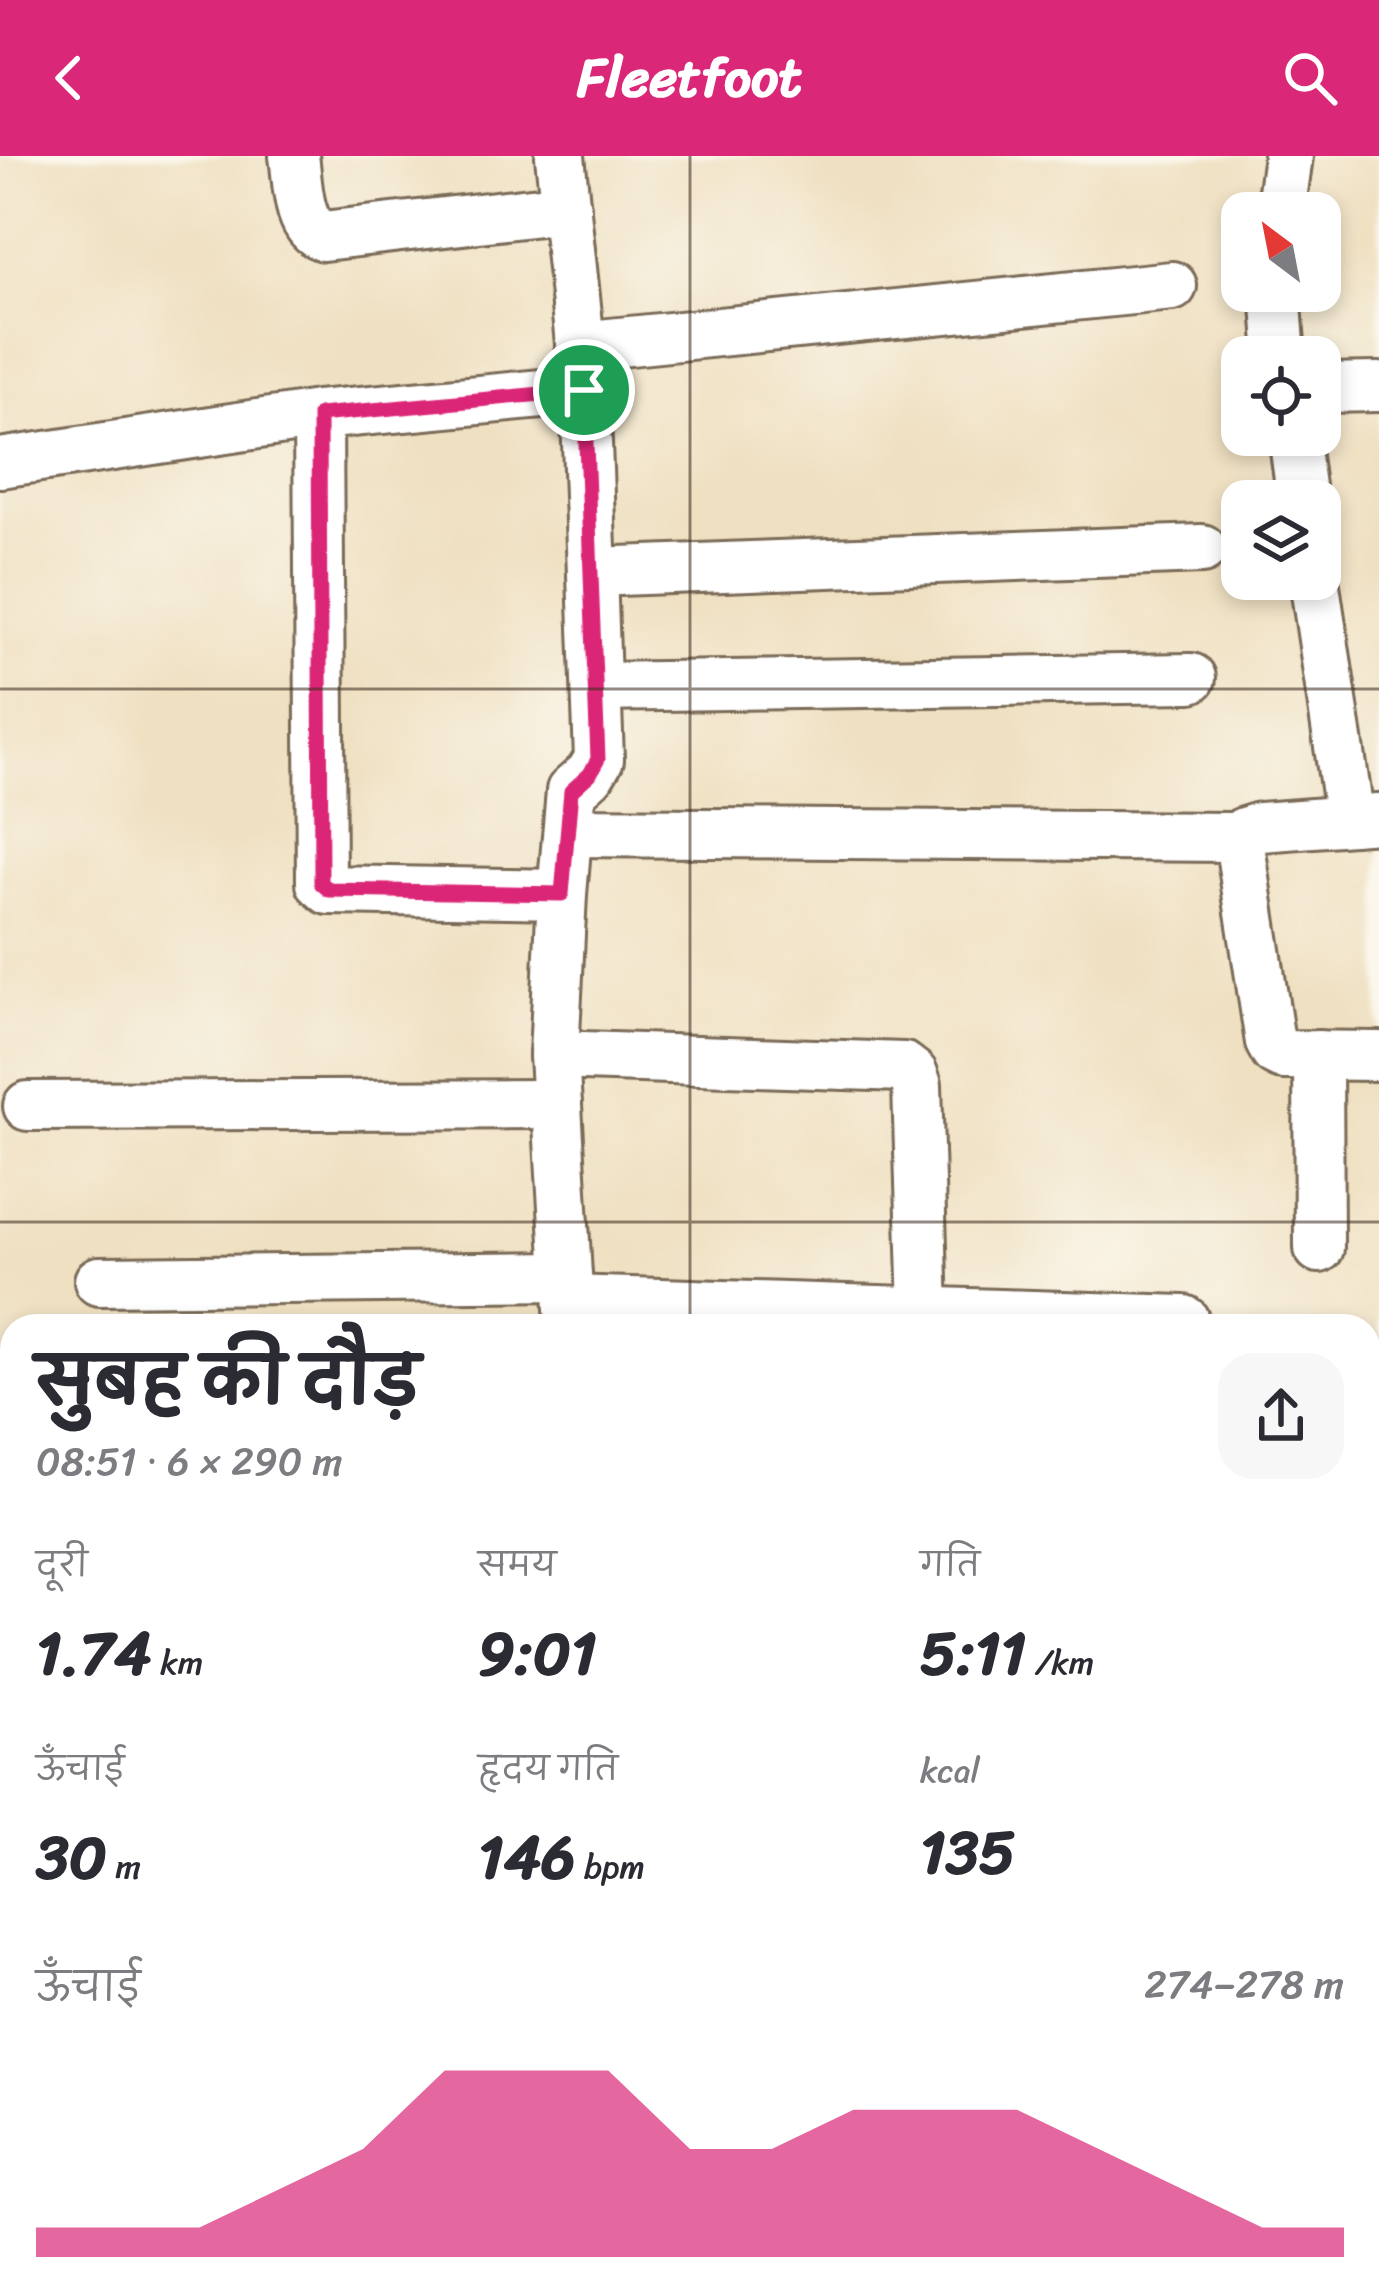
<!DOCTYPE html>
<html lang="hi">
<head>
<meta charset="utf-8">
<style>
  body { margin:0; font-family:Sriracha,"Playpen Sans Deva",sans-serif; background:#f7f7f7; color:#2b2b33; height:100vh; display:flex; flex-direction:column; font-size:45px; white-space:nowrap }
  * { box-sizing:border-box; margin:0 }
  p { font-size:39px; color:#7c7c81 }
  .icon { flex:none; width:66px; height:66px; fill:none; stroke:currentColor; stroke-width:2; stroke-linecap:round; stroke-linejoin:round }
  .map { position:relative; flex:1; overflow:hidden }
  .details { position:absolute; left:0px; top:1158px; width:1380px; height:975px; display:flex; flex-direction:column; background:#fff; border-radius:36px 36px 0 0; box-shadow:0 6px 18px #0003 }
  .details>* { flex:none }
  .needle { width:78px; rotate:328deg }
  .controls { position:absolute; left:1221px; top:36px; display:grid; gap:24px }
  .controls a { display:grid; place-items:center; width:120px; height:120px; border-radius:24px; background:#fff; box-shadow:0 6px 18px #0003; font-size:60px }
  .pin { position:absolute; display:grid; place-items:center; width:102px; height:102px; color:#fff; margin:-51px; border:6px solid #fff; border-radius:50%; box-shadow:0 3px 12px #0007 }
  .round { display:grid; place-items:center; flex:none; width:126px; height:126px; border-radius:36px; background:#f7f7f7 }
  .summary { display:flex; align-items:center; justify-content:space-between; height:204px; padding:0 36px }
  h1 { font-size:66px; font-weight:700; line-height:90px }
  .metrics { display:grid; grid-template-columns:repeat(3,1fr); gap:18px; height:204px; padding:12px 36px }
  .metrics div { display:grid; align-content:center }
  .metrics b { font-size:60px; font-weight:700 }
  .metrics small { font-size:33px; font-weight:400 }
  .metrics p { font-size:33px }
  .chart { height:336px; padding:24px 36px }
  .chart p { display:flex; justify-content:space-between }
  .chart svg { width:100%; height:216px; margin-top:12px; fill:#db2777; opacity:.7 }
  header { display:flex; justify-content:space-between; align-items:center; height:156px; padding:0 36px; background:#db2777; color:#fff; font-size:54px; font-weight:700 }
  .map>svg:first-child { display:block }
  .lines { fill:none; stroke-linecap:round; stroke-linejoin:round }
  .minor-casing { stroke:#7a6a57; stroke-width:54 }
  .minor { stroke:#fff; stroke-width:48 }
  .route-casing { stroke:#fff; stroke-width:24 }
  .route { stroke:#db2777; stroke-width:15 }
  .grid { fill:none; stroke:#3b2a1e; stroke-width:3; stroke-opacity:0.55 }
</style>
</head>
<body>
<header><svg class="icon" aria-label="back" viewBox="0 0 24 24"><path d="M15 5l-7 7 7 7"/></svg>Fleetfoot<svg class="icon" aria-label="search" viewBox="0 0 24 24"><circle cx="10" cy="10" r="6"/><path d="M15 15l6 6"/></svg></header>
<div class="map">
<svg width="1379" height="2131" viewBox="0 0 1379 2131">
  <rect width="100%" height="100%" fill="#fbf7ec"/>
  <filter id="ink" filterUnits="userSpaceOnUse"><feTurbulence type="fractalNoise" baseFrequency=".00833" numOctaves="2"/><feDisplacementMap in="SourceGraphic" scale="24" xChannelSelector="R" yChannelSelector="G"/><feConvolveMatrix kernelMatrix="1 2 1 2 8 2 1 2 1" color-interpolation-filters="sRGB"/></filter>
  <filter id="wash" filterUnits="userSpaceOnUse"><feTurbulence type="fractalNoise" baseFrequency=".004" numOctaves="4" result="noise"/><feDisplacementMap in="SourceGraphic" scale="48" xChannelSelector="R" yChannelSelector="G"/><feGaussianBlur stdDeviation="2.7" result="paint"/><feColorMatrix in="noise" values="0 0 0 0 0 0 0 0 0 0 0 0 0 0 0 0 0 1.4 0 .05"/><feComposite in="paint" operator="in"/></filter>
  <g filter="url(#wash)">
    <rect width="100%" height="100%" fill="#efe0c1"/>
  </g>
  <g filter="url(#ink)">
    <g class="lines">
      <defs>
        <g id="minor">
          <path d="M294,0C298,24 296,71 323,80L566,52"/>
          <path d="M560,0L585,234L599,603L590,618L571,635L562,738L554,899L570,1170"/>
          <path d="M1280,57L1288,0"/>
          <path d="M1276,135L1281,201"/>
          <path d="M580,190L1172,130"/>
          <path d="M1320,232L1379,231"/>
          <path d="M318,259L321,727L329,734L562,738"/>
          <path d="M1293,279L1302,345"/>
          <path d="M0,307L318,259L585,234"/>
          <path d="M592,416L1202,393"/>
          <path d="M1314,423L1350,664"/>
          <path d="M597,531L1191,522"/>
          <path d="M568,676L1232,681L1237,683L1240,690L1270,886L1275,895L1283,899L1379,900"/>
          <path d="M1237,683L1244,676L1260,671L1378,662"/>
          <path d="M554,899L904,911L913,918L917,929L924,1156"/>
          <path d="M1318,899L1319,1092"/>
          <path d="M28,950L557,948"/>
          <path d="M99,1125L567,1120"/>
          <path d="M569,1144L1184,1164"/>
          <path d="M1368,1499H1379"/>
          <path d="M0,1707H12"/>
          <path d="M1368,1986H1379"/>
          <path d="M100,2121L101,2131"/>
          <path d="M363,2121L364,2131"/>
          <path d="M588,2121L589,2131"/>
        </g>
      </defs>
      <use href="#minor" class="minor-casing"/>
      <use href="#minor" class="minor"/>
    </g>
  </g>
  <g class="lines" filter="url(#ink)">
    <defs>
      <path id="route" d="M584,234L598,603L590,618L571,635L562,738L329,734L321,727L319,259Z"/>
    </defs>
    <use href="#route" class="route-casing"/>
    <use href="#route" class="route"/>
  </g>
  <path class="grid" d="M690,0V1170M0,533H1379M0,1066H1379M0,1598H12M1368,1598H1379M690,2121V2131"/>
</svg>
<div class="controls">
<a><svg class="needle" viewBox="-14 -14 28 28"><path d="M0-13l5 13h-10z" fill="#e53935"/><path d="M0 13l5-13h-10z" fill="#7c7c81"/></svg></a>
<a><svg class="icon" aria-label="locate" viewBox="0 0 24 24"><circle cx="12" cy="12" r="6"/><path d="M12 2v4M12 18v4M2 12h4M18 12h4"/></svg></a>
<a><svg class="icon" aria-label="layers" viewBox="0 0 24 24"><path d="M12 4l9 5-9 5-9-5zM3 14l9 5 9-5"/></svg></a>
</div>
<div class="pin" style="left:584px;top:234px;background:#1e9e55"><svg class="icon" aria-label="arrive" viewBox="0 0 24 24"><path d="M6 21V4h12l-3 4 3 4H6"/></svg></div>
<section class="details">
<div class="summary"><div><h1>सुबह की दौड़</h1><p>08:51 · 6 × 290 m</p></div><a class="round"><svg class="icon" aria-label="share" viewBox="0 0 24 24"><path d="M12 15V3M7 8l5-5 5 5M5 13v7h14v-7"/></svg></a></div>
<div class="metrics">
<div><p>दूरी</p><b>1.74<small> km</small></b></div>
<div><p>समय</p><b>9:01</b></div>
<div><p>गति</p><b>5:11<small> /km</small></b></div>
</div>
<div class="metrics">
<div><p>ऊँचाई</p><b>30<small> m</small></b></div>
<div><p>हृदय गति</p><b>146<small> bpm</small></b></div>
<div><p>kcal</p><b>135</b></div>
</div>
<div class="chart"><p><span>ऊँचाई</span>274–278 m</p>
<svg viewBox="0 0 160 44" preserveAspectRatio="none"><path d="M0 44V38L10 38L20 38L30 30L40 22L50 6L60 6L70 6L80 22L90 22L100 14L110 14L120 14L130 22L140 30L150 38L160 38V44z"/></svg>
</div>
</section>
</div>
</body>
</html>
